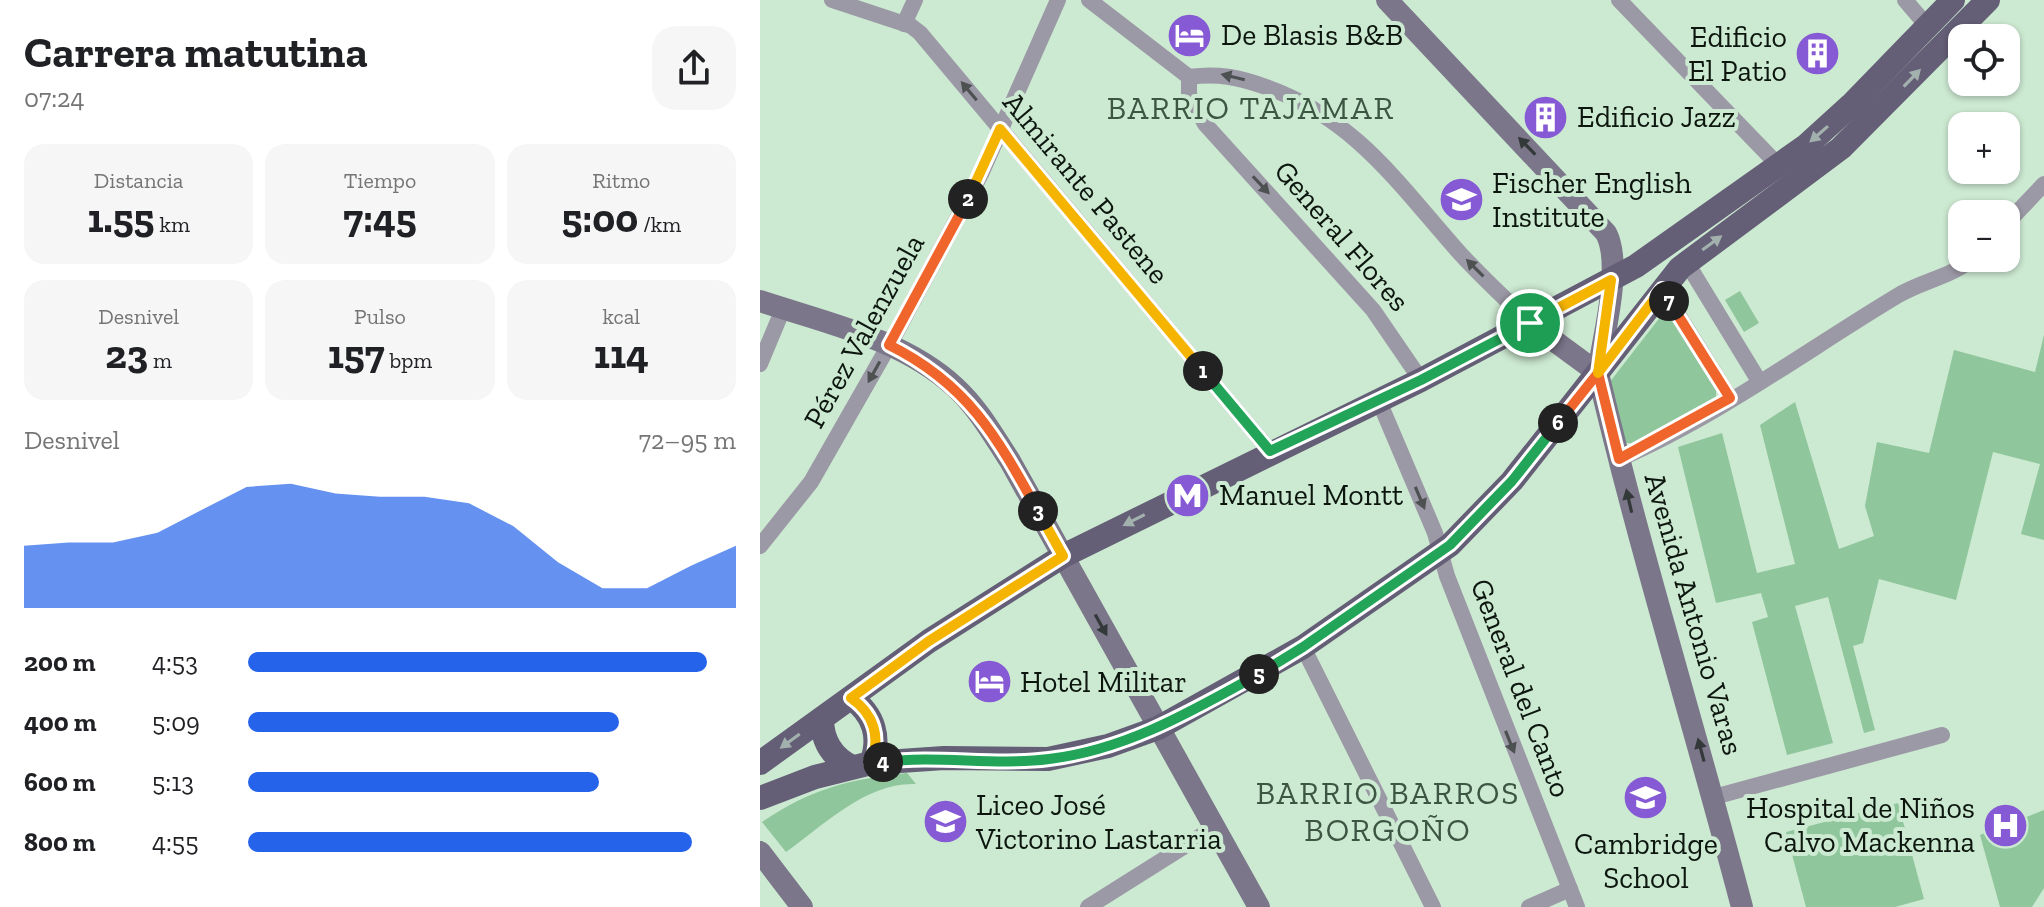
<!DOCTYPE html>
<html lang="es">
<head>
<meta charset="utf-8">
<style>
  body { margin:0; font-family:"Zilla Slab",serif; background:#f6f6f6; color:#202124; height:100vh; display:flex; flex-direction:column; font-size:30px; white-space:nowrap }
  * { box-sizing:border-box; margin:0 }
  p { font-size:26px; color:#757577 }
  .icon { flex:none; width:44px; height:44px; fill:none; stroke:currentColor; stroke-width:2; stroke-linecap:round; stroke-linejoin:round }
  .map { position:relative; flex:1; overflow:hidden }
  .panel { display:flex; flex-direction:column; background:#fff; width:760px }
  .panel>* { flex:none }
  .tools { position:absolute; left:1188px; top:24px; display:grid; gap:16px }
  .tools a { display:grid; place-items:center; width:72px; height:72px; border-radius:16px; background:#fff; box-shadow:0 2px 6px #0004; font-size:40px }
  .pin { position:absolute; display:grid; place-items:center; width:68px; height:68px; color:#fff; margin:-34px; border:4px solid #fff; border-radius:50%; box-shadow:0 2px 8px #0007 }
  .km { position:absolute; width:40px; height:40px; margin:-20px; border-radius:50%; background:#222; color:#fff; font-size:22px; line-height:40px; text-align:center }
  .round { display:grid; place-items:center; flex:none; width:84px; height:84px; border-radius:24px; background:#f6f6f6 }
  .overview { display:flex; align-items:center; justify-content:space-between; height:136px; padding:0 24px }
  h1 { font-size:44px; font-weight:700; line-height:60px }
  .metrics { display:grid; grid-template-columns:repeat(3,1fr); gap:12px; height:136px; padding:8px 24px }
  .metrics div { display:grid; align-content:center; border-radius:20px; background:#f6f6f6; text-align:center }
  .metrics b { font-size:40px; font-weight:700 }
  .metrics small { font-size:22px; font-weight:400 }
  .metrics p { font-size:22px }
  .chart { height:224px; padding:16px 24px }
  .chart p { display:flex; justify-content:space-between }
  .chart svg { width:100%; height:144px; margin-top:8px; fill:#2563eb; opacity:.7 }
  ul { padding:0 24px; list-style:none; font-size:26px }
  li { display:grid; grid-template-columns:128px 96px 1fr; align-items:center; height:60px }
  li i { height:20px; border-radius:10px; background:#2563eb }
  main { display:flex; flex:1; min-height:0 }
  .map>svg:first-child { display:block }
  .green { fill:#8fc69c }
  .lines { fill:none; stroke-linecap:round; stroke-linejoin:round }
  .street { stroke:#9c99a6; stroke-width:16 }
  .secondary { stroke:#7b768a; stroke-width:22 }
  .primary { stroke:#645e76; stroke-width:24 }
  .oneway { fill:#4d5152 }
  .oneway2 { fill:#a2b1ad }
  .oneway3 { fill:#333839 }
  .split-1-casing { stroke:#fff; stroke-width:16 }
  .split-2-casing { stroke:#fff; stroke-width:16 }
  .split-3-casing { stroke:#fff; stroke-width:16 }
  .split-4-casing { stroke:#fff; stroke-width:16 }
  .split-5-casing { stroke:#fff; stroke-width:16 }
  .split-6-casing { stroke:#fff; stroke-width:16 }
  .split-7-casing { stroke:#fff; stroke-width:16 }
  .split-8-casing { stroke:#fff; stroke-width:16 }
  .split-1 { stroke:#22a559; stroke-width:10 }
  .split-2 { stroke:#f5b400; stroke-width:10 }
  .split-3 { stroke:#f0652b; stroke-width:10 }
  .split-4 { stroke:#f5b400; stroke-width:10 }
  .split-5 { stroke:#22a559; stroke-width:10 }
  .split-6 { stroke:#22a559; stroke-width:10 }
  .split-7 { stroke:#f0652b; stroke-width:10 }
  .split-8 { stroke:#f5b400; stroke-width:10 }
  .labels { text-anchor:middle; stroke-width:8; stroke-linejoin:round; paint-order:stroke }
  .poi-label { font-size:30px; fill:#0c160e; stroke:#cce9d1; text-anchor:start }
  .street-label { font-size:30px; fill:#0c160e; stroke:#cce9d1 }
  .neighbourhood-label { font-size:32px; letter-spacing:2px; fill:#3d5643; stroke:#cce9d1 }
</style>
</head>
<body>
<main>
<section class="panel">
<div class="overview"><div><h1>Carrera matutina</h1><p>07:24</p></div><a class="round"><svg class="icon" aria-label="share" viewBox="0 0 24 24"><path d="M12 15V3M7 8l5-5 5 5M5 13v7h14v-7"/></svg></a></div>
<div class="metrics">
<div><p>Distancia</p><b>1.55<small> km</small></b></div>
<div><p>Tiempo</p><b>7:45</b></div>
<div><p>Ritmo</p><b>5:00<small> /km</small></b></div>
</div>
<div class="metrics">
<div><p>Desnivel</p><b>23<small> m</small></b></div>
<div><p>Pulso</p><b>157<small> bpm</small></b></div>
<div><p>kcal</p><b>114</b></div>
</div>
<div class="chart"><p><span>Desnivel</span>72–95 m</p>
<svg viewBox="0 0 160 44" preserveAspectRatio="none"><path d="M0 44V25L10 24L20 24L30 21L40 14L50 7L60 6L70 9L80 10L90 10L100 12L110 19L120 30L130 38L140 38L150 31L160 25V44z"/></svg>
</div>
<ul>
<li><b>200 m</b>4:53<i style="width:94%"></i></li>
<li><b>400 m</b>5:09<i style="width:76%"></i></li>
<li><b>600 m</b>5:13<i style="width:72%"></i></li>
<li><b>800 m</b>4:55<i style="width:91%"></i></li>
</ul>
</section>
<div class="map">
<svg width="1284" height="907" viewBox="0 0 1284 907">
  <rect width="100%" height="100%" fill="#cce9d1"/>
  <g class="green">
    <path d="M980,291L999,323L984,332L965,300Z"/>
    <path d="M901,316L911,318L956,390V398L874,444L861,442L849,383Z"/>
    <path d="M1284,335V540L1261,534L1280,464L1233,452L1196,600L1119,579L1103,643L1093,646L1115,730L1104,733L1068,597L1035,606L1073,743L1027,755L992,622L1008,617L1001,593L956,603L918,447L962,433L997,573L1035,564L1000,425L1035,402L1079,549L1114,536L1105,506L1117,442L1169,453L1194,350L1275,372Z"/>
    <path d="M147,773L156,784C106,782 64,825 26,852L2,822C52,788 88,780 147,773Z"/>
    <path d="M1138,803L1164,899L1135,907H1046L1026,832Z"/>
    <path d="M1284,810V888L1272,907H1240L1220,835Z"/>
  </g>
  <g class="lines">
    <g class="street">
      <path d="M72,0L151,26L160,33L510,451"/>
      <path d="M329,0L429,77"/>
      <path d="M859,0L1019,166"/>
      <path d="M1145,0L1168,27"/>
      <path d="M144,24L155,0"/>
      <path d="M429,77C458,73 478,77 506,87C594,118 637,182 697,250C720,276 746,299 770,323"/>
      <path d="M429,77V95L445,124L613,310L661,380"/>
      <path d="M1246,224L1284,184"/>
      <path d="M927,263L999,381"/>
      <path d="M902,289L970,398"/>
      <path d="M0,364L23,309"/>
      <path d="M619,401L675,533L687,576L817,907"/>
      <path d="M859,459C955,418 1047,350 1137,296C1161,281 1192,277 1213,258"/>
      <path d="M0,546L51,482L136,333L221,174L298,0"/>
      <path d="M543,647L673,907"/>
      <path d="M954,797L1182,735"/>
      <path d="M328,907L455,827"/>
      <path d="M769,907L810,889"/>
    </g>
    <g class="secondary">
      <path d="M627,0L846,233C863,265 843,337 838,373"/>
      <path d="M0,301C66,323 143,339 195,387C218,408 233,435 250,461L499,907"/>
      <path d="M770,323L838,373C880,552 935,728 982,907"/>
      <path d="M0,852L42,907"/>
    </g>
    <g class="primary">
      <path d="M91,698C114,714 121,738 111,763"/>
      <path d="M62,719C62,741 72,757 92,767"/>
      <path d="M0,763L169,641L303,556L661,380L876,266L1047,145L1091,105L1193,0"/>
      <path d="M0,798L55,777L111,763L184,758L288,759L348,746L398,728L543,647L690,545L752,481L920,268L1081,148L1228,0"/>
    </g>
  </g>
  <defs><path id="oneway-solid" d="M-6-.8H1V-3.2L6.5 0L1 3.2V.8H-6Z" transform="scale(2)"/></defs>
  <g class="oneway">
    <use href="#oneway-solid" transform="translate(473 77) rotate(-167)"/>
    <use href="#oneway-solid" transform="translate(209 91) rotate(-130)"/>
    <use href="#oneway-solid" transform="translate(501 185) rotate(47)"/>
    <use href="#oneway-solid" transform="translate(715 268) rotate(-135)"/>
    <use href="#oneway-solid" transform="translate(114 372) rotate(119)"/>
    <use href="#oneway-solid" transform="translate(660 498) rotate(67)"/>
    <use href="#oneway-solid" transform="translate(750 742) rotate(68)"/>
  </g>
  <g class="oneway2">
    <use href="#oneway-solid" transform="translate(1152 78) rotate(-46)"/>
    <use href="#oneway-solid" transform="translate(1059 134) rotate(139)"/>
    <use href="#oneway-solid" transform="translate(952 243) rotate(-36)"/>
    <use href="#oneway-solid" transform="translate(374 520) rotate(153)"/>
    <use href="#oneway-solid" transform="translate(30 741) rotate(144)"/>
  </g>
  <g class="oneway3">
    <use href="#oneway-solid" transform="translate(767 146) rotate(-134)"/>
    <use href="#oneway-solid" transform="translate(869 501) rotate(-103)"/>
    <use href="#oneway-solid" transform="translate(341 625) rotate(61)"/>
    <use href="#oneway-solid" transform="translate(941 750) rotate(-105)"/>
  </g>
  <g class="lines">
    <defs>
      <path id="split-1" d="M443,371L510,451L661,380L770,323"/>
      <path id="split-2" d="M208,199L240,129L443,371"/>
      <path id="split-3" d="M208,199L129,345C208,384 237,437 278,511"/>
      <path id="split-4" d="M123,762L111,763C121,737 114,714 91,698L169,641L303,556L278,511"/>
      <path id="split-5" d="M123,762C178,755 234,766 289,759C366,750 432,711 499,674"/>
      <path id="split-6" d="M499,674L543,647L690,545L752,481L798,423"/>
      <path id="split-7" d="M798,423L838,373L859,459L970,398L909,301"/>
      <path id="split-8" d="M770,323L851,280L838,373L902,289L909,301"/>
    </defs>
    <use href="#split-1" class="split-1-casing"/>
    <use href="#split-2" class="split-2-casing"/>
    <use href="#split-3" class="split-3-casing"/>
    <use href="#split-4" class="split-4-casing"/>
    <use href="#split-5" class="split-5-casing"/>
    <use href="#split-6" class="split-6-casing"/>
    <use href="#split-7" class="split-7-casing"/>
    <use href="#split-8" class="split-8-casing"/>
    <use href="#split-1" class="split-1"/>
    <use href="#split-2" class="split-2"/>
    <use href="#split-3" class="split-3"/>
    <use href="#split-4" class="split-4"/>
    <use href="#split-5" class="split-5"/>
    <use href="#split-6" class="split-6"/>
    <use href="#split-7" class="split-7"/>
    <use href="#split-8" class="split-8"/>
  </g>
  <defs>
    <symbol id="hotel-disc" viewBox="-11 -11 22 22"><circle r="9.5" fill="#855ad4" stroke="#cce9d1"/><path d="M-6-4.5h1.5V1H6V5H4.5V3h-9V5H-6ZM-4 0a1.8 1.8 0 1 1 3.6 0ZM.5 0V-2.5h3Q6-2.5 6 0Z" fill="#fff"/></symbol>
    <symbol id="building-disc" viewBox="-11 -11 22 22"><circle r="9.5" fill="#855ad4" stroke="#cce9d1"/><path d="M-4-6H4V6H1V3H-1V6H-4ZM-2.5-4.3h1.7v1.8h-1.7ZM.8-4.3h1.7v1.8H.8ZM-2.5-1h1.7V.8h-1.7ZM.8-1h1.7V.8H.8Z" fill="#fff"/></symbol>
    <symbol id="university-disc" viewBox="-11 -11 22 22"><circle r="9.5" fill="#855ad4" stroke="#cce9d1"/><path d="M0-5L7-2L0 1L-7-2ZM-4 1L0 2.5L4 1V4Q0 6-4 4Z" fill="#fff"/></symbol>
    <symbol id="metro-disc" viewBox="-11 -11 22 22"><circle r="9.5" fill="#855ad4" stroke="#cce9d1"/><path d="M-5.5 5V-5H-3L0 0L3-5H5.5V5H3V-.5L0 4L-3-.5V5Z" fill="#fff"/></symbol>
    <symbol id="school-disc" viewBox="-11 -11 22 22"><circle r="9.5" fill="#855ad4" stroke="#cce9d1"/><path d="M0-5L7-2L0 1L-7-2ZM-4 1L0 2.5L4 1V4Q0 6-4 4Z" fill="#fff"/></symbol>
    <symbol id="hospital-disc" viewBox="-11 -11 22 22"><circle r="9.5" fill="#855ad4" stroke="#cce9d1"/><path d="M-5-5h3v3.5h4V-5h3V5h-3V1.5h-4V5h-3Z" fill="#fff"/></symbol>
  </defs>
  <g fill-rule="evenodd">
    <use href="#hotel-disc" x="404" y="10" width="51" height="51"/>
    <use href="#building-disc" x="1032" y="28" width="51" height="51"/>
    <use href="#building-disc" x="760" y="92" width="51" height="51"/>
    <use href="#university-disc" x="676" y="174" width="51" height="51"/>
    <use href="#metro-disc" x="402" y="470" width="51" height="51"/>
    <use href="#hotel-disc" x="204" y="656" width="51" height="51"/>
    <use href="#school-disc" x="860" y="772" width="51" height="51"/>
    <use href="#school-disc" x="160" y="796" width="51" height="51"/>
    <use href="#hospital-disc" x="1220" y="800" width="51" height="51"/>
  </g>
  <g class="labels">
    <g class="poi-label">
      <text x="461" y="45">De Blasis B&amp;B</text>
      <text x="1027" y="47" text-anchor="end">Edificio<tspan x="1027" dy="34">El Patio</tspan></text>
      <text x="817" y="127">Edificio Jazz</text>
      <text x="732" y="193">Fischer English<tspan x="732" dy="34">Institute</tspan></text>
      <text x="459" y="505">Manuel Montt</text>
      <text x="260" y="692">Hotel Militar</text>
      <text x="216" y="815">Liceo José<tspan x="216" dy="34">Victorino Lastarria</tspan></text>
      <text x="1215" y="818" text-anchor="end">Hospital de Niños<tspan x="1215" dy="34">Calvo Mackenna</tspan></text>
      <text x="886" y="854" text-anchor="middle">Cambridge<tspan x="886" dy="34">School</tspan></text>
    </g>
    <g class="street-label">
      <text transform="translate(326 188) rotate(50)" y="10">Almirante Pastene</text>
      <text transform="translate(582 236) rotate(49)" y="10">General Flores</text>
      <text transform="translate(104 331) rotate(-61)" y="10">Pérez Valenzuela</text>
      <text transform="translate(934 614) rotate(74)" y="10">Avenida Antonio Varas</text>
      <text transform="translate(761 688) rotate(69)" y="10">General del Canto</text>
    </g>
    <g class="neighbourhood-label">
      <text x="491" y="119">BARRIO TAJAMAR</text>
      <text x="628" y="804">BARRIO BARROS<tspan x="628" dy="37">BORGOÑO</tspan></text>
    </g>
  </g>
</svg>
<div class="tools">
<a><svg class="icon" aria-label="locate" viewBox="0 0 24 24"><circle cx="12" cy="12" r="6"/><path d="M12 2v4M12 18v4M2 12h4M18 12h4"/></svg></a>
<a>+</a>
<a>−</a>
</div>
<div class="pin" style="left:770px;top:323px;background:#1e9e55"><svg class="icon" aria-label="arrive" viewBox="0 0 24 24"><path d="M6 21V4h12l-3 4 3 4H6"/></svg></div>
<b class="km" style="left:443px;top:371px">1</b>
<b class="km" style="left:208px;top:199px">2</b>
<b class="km" style="left:278px;top:511px">3</b>
<b class="km" style="left:123px;top:762px">4</b>
<b class="km" style="left:499px;top:674px">5</b>
<b class="km" style="left:798px;top:423px">6</b>
<b class="km" style="left:909px;top:301px">7</b>
</div>
</main>
</body>
</html>
